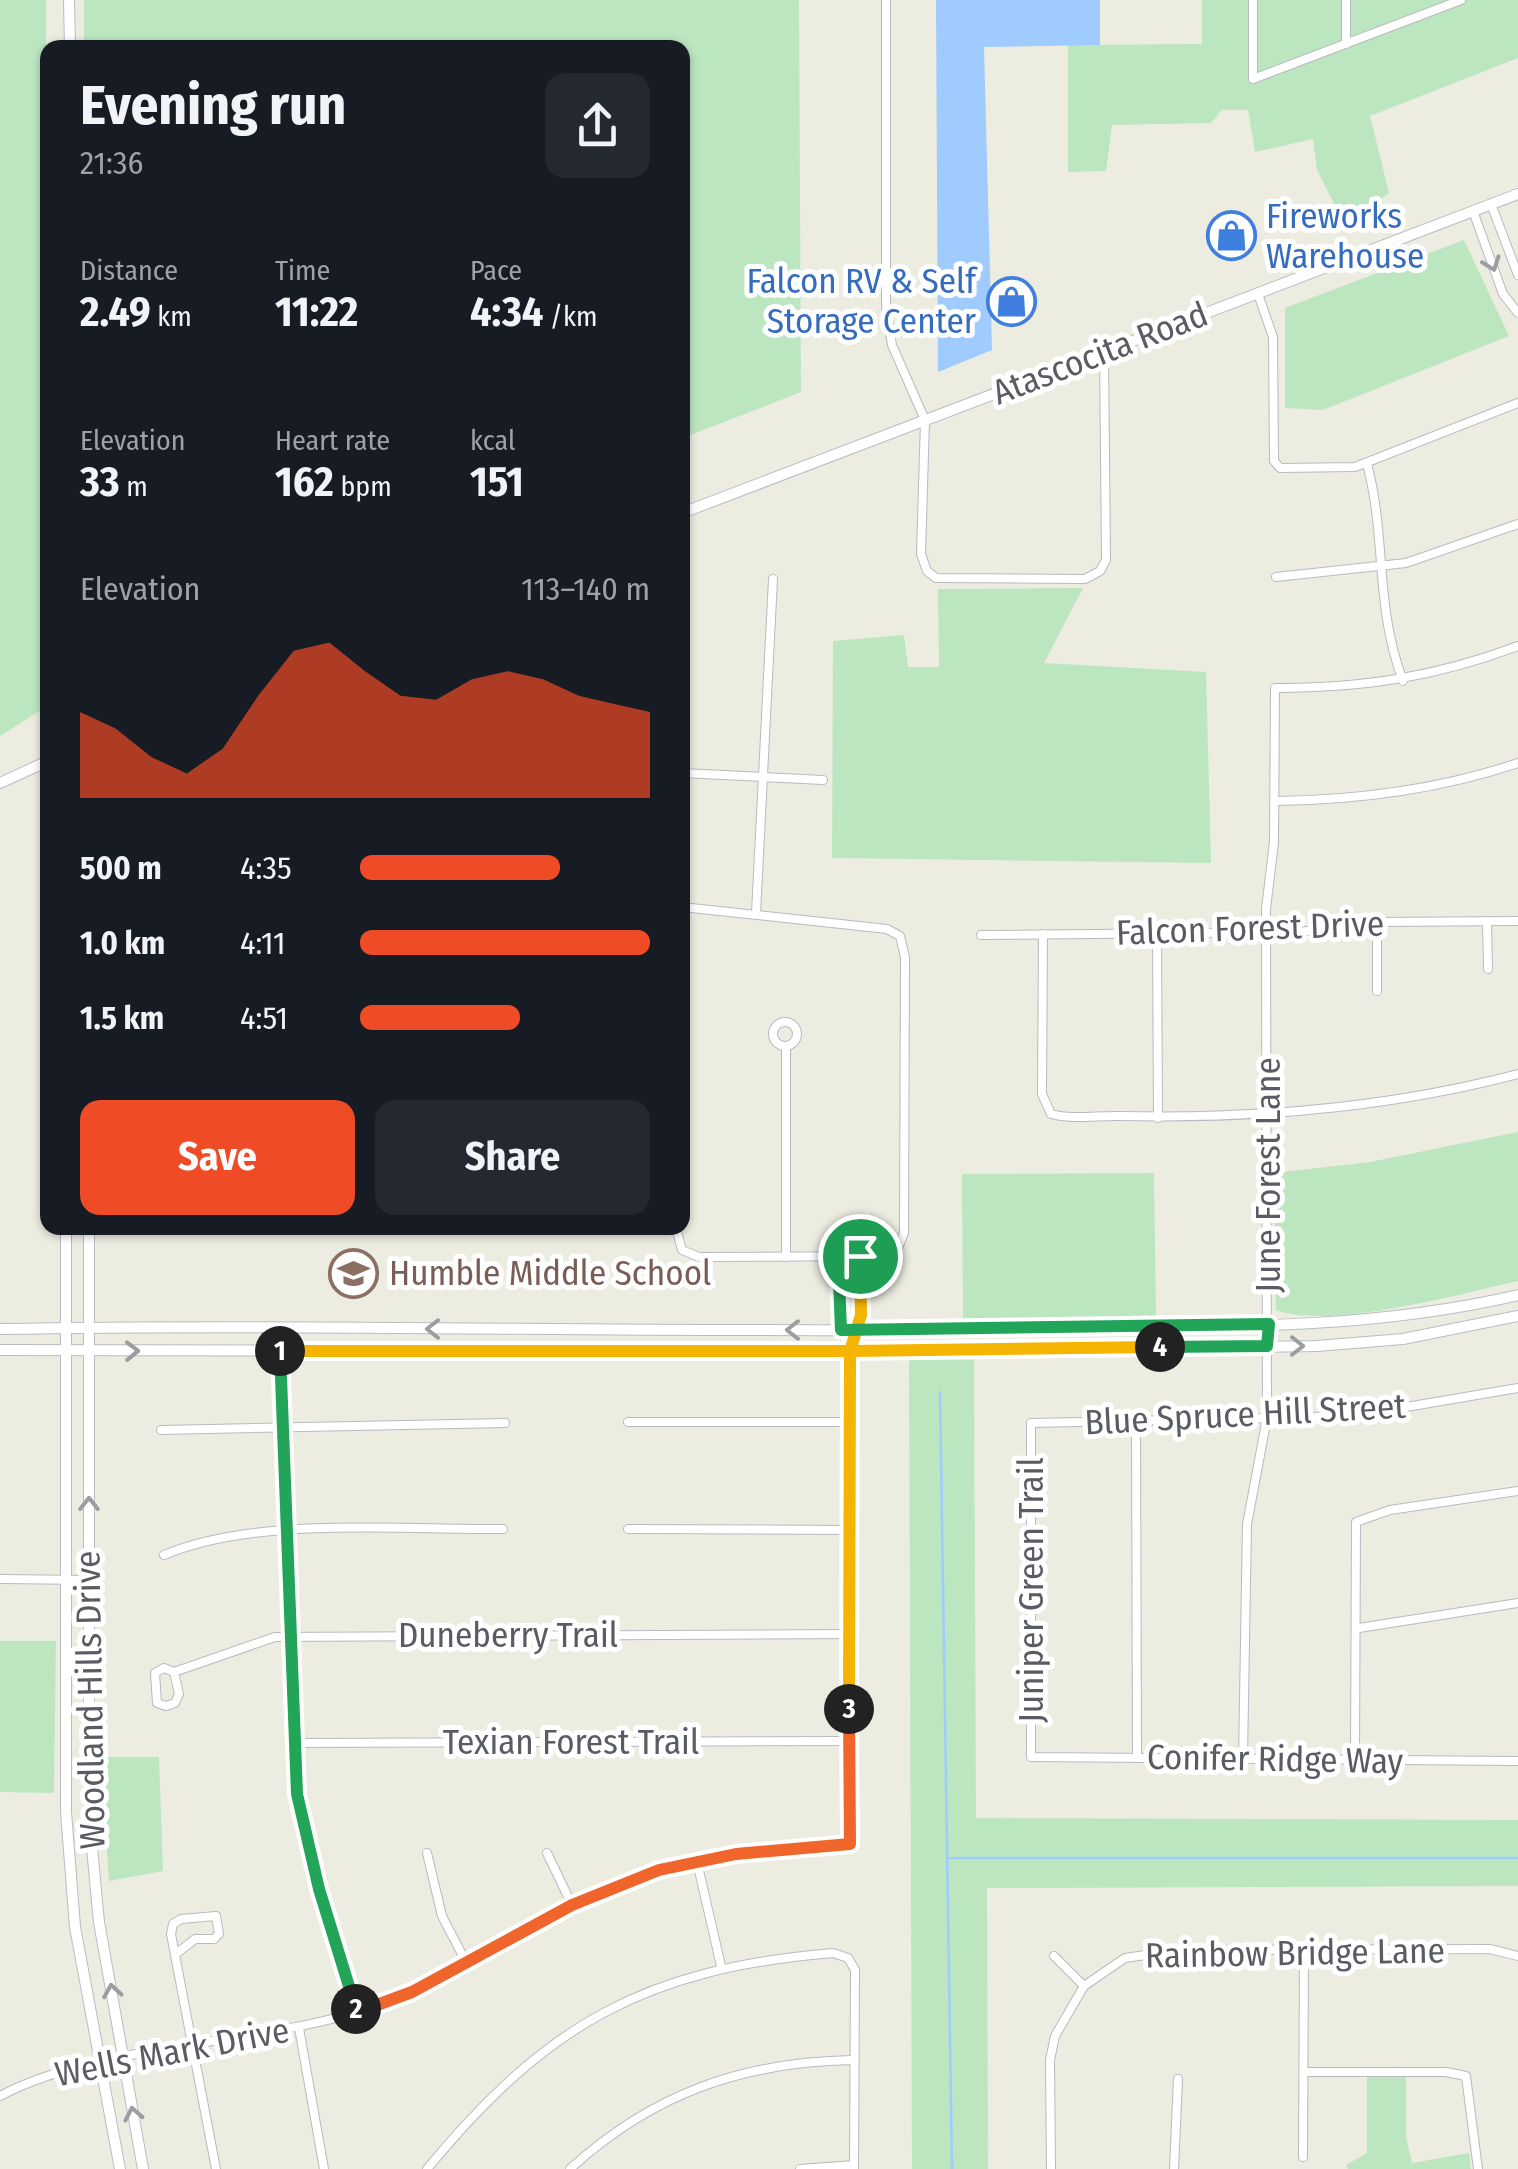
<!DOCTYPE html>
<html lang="en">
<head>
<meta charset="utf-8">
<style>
  body { margin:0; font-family:"Fira Sans Condensed",sans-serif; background:#242831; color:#f1f3f6; height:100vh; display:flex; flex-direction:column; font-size:38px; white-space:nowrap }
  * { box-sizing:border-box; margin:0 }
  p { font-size:32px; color:#9ea1a6 }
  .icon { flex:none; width:55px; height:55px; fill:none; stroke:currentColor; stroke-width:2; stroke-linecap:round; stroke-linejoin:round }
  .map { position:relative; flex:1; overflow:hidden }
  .sheet { position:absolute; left:40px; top:40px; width:650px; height:1195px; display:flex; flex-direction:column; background:#171b24; border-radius:20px; box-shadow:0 2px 8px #0004 }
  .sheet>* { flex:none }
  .pin { position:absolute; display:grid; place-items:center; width:85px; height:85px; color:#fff; margin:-42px; border:5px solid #fff; border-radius:50%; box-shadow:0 2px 10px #0007 }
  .km { position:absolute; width:50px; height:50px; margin:-25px; border-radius:50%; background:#222; color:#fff; font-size:28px; line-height:50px; text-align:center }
  .round { display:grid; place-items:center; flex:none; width:105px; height:105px; border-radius:20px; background:#242831 }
  .summary { display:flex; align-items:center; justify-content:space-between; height:170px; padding:0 40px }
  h1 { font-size:55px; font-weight:700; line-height:75px }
  .figures { display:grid; grid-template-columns:repeat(3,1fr); gap:15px; height:170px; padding:10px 40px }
  .figures div { display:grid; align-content:center }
  .figures b { font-size:42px; font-weight:700 }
  .figures small { font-size:28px; font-weight:400 }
  .figures p { font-size:28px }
  .chart { height:280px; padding:20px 40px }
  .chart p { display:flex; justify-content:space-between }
  .chart svg { width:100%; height:180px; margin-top:10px; fill:#ee4b26; opacity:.7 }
  .primary-button { display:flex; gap:20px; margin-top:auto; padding:20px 40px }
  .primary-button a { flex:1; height:115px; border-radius:20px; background:#ee4b26; color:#fff; font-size:40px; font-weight:700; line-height:115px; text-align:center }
  .primary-button a+a { background:#242831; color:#f1f3f6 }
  ul { padding:0 40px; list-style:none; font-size:32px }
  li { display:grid; grid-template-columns:160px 120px 1fr; align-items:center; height:75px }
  li i { height:25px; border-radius:12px; background:#ee4b26 }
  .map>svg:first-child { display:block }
  .green { fill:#bce6c0 }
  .water { fill:#9fcbff }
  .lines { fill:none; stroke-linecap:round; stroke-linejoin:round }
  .stream { stroke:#9fcbff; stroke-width:2.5 }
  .street-casing { stroke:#b9bac0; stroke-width:10 }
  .secondary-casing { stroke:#b9bcc3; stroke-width:12 }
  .street { stroke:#fff; stroke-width:8 }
  .secondary { stroke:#fff; stroke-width:10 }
  .oneway { stroke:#9b9da1 }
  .split-1-casing { stroke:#fff; stroke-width:20 }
  .split-2-casing { stroke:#fff; stroke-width:20 }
  .split-3-casing { stroke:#fff; stroke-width:20 }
  .split-4-casing { stroke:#fff; stroke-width:20 }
  .split-5-casing { stroke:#fff; stroke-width:20 }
  .split-1 { stroke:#f5b400; stroke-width:12 }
  .split-2 { stroke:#22a559; stroke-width:12 }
  .split-3 { stroke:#f0652b; stroke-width:12 }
  .split-4 { stroke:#f5b400; stroke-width:12 }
  .split-5 { stroke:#22a559; stroke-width:12 }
  .labels { text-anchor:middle; stroke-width:10; stroke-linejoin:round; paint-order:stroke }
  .shop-label { font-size:35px; fill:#366cbe; stroke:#fff; text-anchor:start }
  .street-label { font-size:35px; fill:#595c62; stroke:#fff }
  .education-label { font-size:35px; fill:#785e54; stroke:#fff; text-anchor:start }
</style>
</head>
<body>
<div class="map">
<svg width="1518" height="2169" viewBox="0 0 1518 2169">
  <rect width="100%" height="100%" fill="#edece1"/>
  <g class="green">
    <path d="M0,0H46V707L0,736Z"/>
    <path d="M84,0H799L801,392L683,438L682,48L84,47Z"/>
    <path d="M1202,0H1518V58L1370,116L1389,193L1364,213L1334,204L1317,170L1313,139L1255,152L1248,110H1222L1211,123L1112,125L1106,171L1068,172V45L1202,44Z"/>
    <path d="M1464,240L1509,336L1323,410L1285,408V308Z"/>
    <path d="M1083,588L1044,663L1206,672L1211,863L832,858L833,641L904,635L908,667H939L938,589Z"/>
    <path d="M1518,1132V1281C1460,1294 1330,1330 1276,1310L1274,1173L1370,1162Z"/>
    <path d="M1154,1173L1156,1318L963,1319L962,1174Z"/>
    <path d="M909,1358L974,1359L976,1818L1518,1820V1886L987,1888L988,2169H912Z"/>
    <path d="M0,1641H56L54,1793L0,1792Z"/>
    <path d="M101,1757H159L163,1871L109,1881Z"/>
    <path d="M1367,2077H1406V2137L1412,2163L1469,2153L1471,2169H1348L1346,2165L1367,2153Z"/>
  </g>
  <path class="water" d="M936,0H1100V45L984,47L992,350L938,372Z"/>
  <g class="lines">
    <g class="stream">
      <path d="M940,1392L952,2169"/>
      <path d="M950,1858H1518"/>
    </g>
    <defs>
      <g id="street">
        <path d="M886,0V307L892,345L925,420L921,554L927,571L936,578L1085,579L1100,571L1106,560L1104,351"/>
        <path d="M1253,0V79L1461,0"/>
        <path d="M1346,0V44"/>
        <path d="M1491,204L1518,275"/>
        <path d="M1473,211L1503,294L1518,313"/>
        <path d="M1258,294L1273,337L1274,461L1280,468L1355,467L1518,403"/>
        <path d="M1367,464C1387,538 1374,604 1403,681"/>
        <path d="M1276,577L1406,563L1518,524"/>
        <path d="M682,773L823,780"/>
        <path d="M1275,801C1359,800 1438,790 1518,763"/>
        <path d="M756,913L773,579"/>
        <path d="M1487,921L1488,969"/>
        <path d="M1377,922V991"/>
        <path d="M1157,933L1158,1118"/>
        <path d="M1043,934L1042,1094L1051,1114C1073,1120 1098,1115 1121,1116C1254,1119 1388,1108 1518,1074"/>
        <path d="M981,935L1299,932L1377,922L1518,921"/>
        <circle cx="785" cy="1034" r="12"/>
        <path d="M676,1228L682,1250L699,1257L880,1256L897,1250L904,1233L905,957L900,936L887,929L682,907"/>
        <path d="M786,1257V1046"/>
        <path d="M838,1257L841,1330L850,1351"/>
        <path d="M279,1351L297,1794L319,1889L357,2012"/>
        <path d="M1518,1388L1377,1412L1315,1417L1031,1423V1757L1518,1761"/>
        <path d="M628,1422H849"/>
        <path d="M1136,1423L1137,1758"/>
        <path d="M161,1430L505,1423"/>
        <path d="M628,1529L848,1530"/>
        <path d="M164,1555C255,1516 402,1530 503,1529"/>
        <path d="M0,1579L89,1580"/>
        <path d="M1359,1628L1518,1603"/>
        <path d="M164,1668L174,1672L179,1694L175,1703L166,1706L157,1703L155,1673Z"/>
        <path d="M174,1672L275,1637L849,1634"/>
        <path d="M293,1743L849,1741"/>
        <path d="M1243,1759L1247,1524L1267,1418L1266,909L1274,842L1275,688C1362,688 1436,677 1518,646"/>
        <path d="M1355,1760L1356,1522L1390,1510L1518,1491"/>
        <path d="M427,1853L442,1916L467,1964"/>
        <path d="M547,1853L572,1905"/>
        <path d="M697,1862L721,1966"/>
        <path d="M177,1953L195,1939H214L219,1934L216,1916L181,1919L173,1924L171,1934L216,2169"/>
        <path d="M1054,1956L1084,1986"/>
        <path d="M299,2028L324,2169"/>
        <path d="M1304,2072H1446L1466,2076L1478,2169"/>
        <path d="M0,2096C96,2045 246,2045 354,2013C450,1986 527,1920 620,1885C669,1866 722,1854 775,1849C800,1847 826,1851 850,1844L849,1422L850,1351L861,1315L860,1257"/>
        <path d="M1303,2157L1304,1950"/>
        <path d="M427,2169C547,2024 644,1969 833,1953L848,1958L855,1970L854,2169"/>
        <path d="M570,2169C652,2094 742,2062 853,2060"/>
        <path d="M800,2169L854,2165"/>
        <path d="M1051,2169L1050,2060L1055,2036L1084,1986L1125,1958L1179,1950L1490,1949L1518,1956"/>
        <path d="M1174,2169L1178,2079"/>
      </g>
      <g id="secondary">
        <path d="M69,0L70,48"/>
        <path d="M682,513L1518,194"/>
        <path d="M0,783L48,761"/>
        <path d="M66,1228V1812L75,1927L120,2169"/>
        <path d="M89,1228V1816L99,1922L143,2169"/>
        <path d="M0,1329C336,1323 673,1334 1009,1329C1179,1326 1351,1334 1518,1295"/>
        <path d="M0,1350L872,1352L1317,1346L1403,1339L1518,1316"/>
      </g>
    </defs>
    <use href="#street" class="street-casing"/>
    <use href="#secondary" class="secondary-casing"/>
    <use href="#street" class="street"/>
    <use href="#secondary" class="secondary"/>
  </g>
  <defs><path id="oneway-chevron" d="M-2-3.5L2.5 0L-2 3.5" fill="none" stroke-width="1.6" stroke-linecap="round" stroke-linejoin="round" transform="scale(2.5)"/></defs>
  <g class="oneway">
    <use href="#oneway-chevron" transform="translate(1492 264) rotate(70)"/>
    <use href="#oneway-chevron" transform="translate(433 1329) rotate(-180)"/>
    <use href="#oneway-chevron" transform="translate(793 1330) rotate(-180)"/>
    <use href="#oneway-chevron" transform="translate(1297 1346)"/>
    <use href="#oneway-chevron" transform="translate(132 1351) rotate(-1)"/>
    <use href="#oneway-chevron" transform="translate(89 1504) rotate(-90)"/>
    <use href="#oneway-chevron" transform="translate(112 1991) rotate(-99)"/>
    <use href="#oneway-chevron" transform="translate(133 2114) rotate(-101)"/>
  </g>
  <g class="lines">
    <defs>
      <path id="split-1" d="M280,1351H850L861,1315L860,1256"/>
      <path id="split-2" d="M280,1351L297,1794L319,1889L356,2009"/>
      <path id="split-3" d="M356,2009L358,2012L412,1992L572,1905L659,1870L736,1854L850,1844L849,1709"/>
      <path id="split-4" d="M849,1709L850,1351L1160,1347"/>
      <path id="split-5" d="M860,1256H838L841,1330L1269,1324L1267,1346L1160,1347"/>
    </defs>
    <use href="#split-1" class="split-1-casing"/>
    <use href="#split-2" class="split-2-casing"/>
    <use href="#split-3" class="split-3-casing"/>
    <use href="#split-4" class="split-4-casing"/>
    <use href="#split-5" class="split-5-casing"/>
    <use href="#split-1" class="split-1"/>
    <use href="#split-2" class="split-2"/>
    <use href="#split-3" class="split-3"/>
    <use href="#split-4" class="split-4"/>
    <use href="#split-5" class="split-5"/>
  </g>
  <defs>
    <symbol id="shop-ring" viewBox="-11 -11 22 22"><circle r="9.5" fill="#fff" stroke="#3f7fe0" stroke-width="1.5"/><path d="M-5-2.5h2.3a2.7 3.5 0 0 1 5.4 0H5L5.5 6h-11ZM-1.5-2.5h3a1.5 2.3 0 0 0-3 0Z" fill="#3f7fe0"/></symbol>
    <symbol id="school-ring" viewBox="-11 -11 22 22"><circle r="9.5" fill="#fff" stroke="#8d6e63" stroke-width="1.5"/><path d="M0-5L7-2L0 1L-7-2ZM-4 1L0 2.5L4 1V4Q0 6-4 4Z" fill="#8d6e63"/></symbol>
  </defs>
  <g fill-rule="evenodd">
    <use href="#shop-ring" x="1204" y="208" width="55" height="55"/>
    <use href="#shop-ring" x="984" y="274" width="55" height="55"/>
    <use href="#school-ring" x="326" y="1246" width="55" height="55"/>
  </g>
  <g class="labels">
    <g class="shop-label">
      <text x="1266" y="228">Fireworks<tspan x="1266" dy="40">Warehouse</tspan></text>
      <text x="976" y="293" text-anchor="end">Falcon RV &amp; Self<tspan x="976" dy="40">Storage Center</tspan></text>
    </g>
    <g class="street-label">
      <text transform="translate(1100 353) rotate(-21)" y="12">Atascocita Road</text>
      <text transform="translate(1250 928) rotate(-2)" y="12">Falcon Forest Drive</text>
      <text transform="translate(1268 1175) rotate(-90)" y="12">June Forest Lane</text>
      <text transform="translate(1245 1414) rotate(-3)" y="12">Blue Spruce Hill Street</text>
      <text transform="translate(1031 1590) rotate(-90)" y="12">Juniper Green Trail</text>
      <text x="508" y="1647">Duneberry Trail</text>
      <text transform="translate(90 1700) rotate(-91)" y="12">Woodland Hills Drive</text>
      <text x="571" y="1754">Texian Forest Trail</text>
      <text transform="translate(1275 1759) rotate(1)" y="12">Conifer Ridge Way</text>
      <text transform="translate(1295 1953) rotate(-1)" y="12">Rainbow Bridge Lane</text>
      <text transform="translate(172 2052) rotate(-11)" y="12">Wells Mark Drive</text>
    </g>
    <g class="education-label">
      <text x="389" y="1285">Humble Middle School</text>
    </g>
  </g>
</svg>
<div class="pin" style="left:860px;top:1256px;background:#1e9e55"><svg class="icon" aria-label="arrive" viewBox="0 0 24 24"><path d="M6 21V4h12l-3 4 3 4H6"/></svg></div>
<b class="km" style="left:280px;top:1351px">1</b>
<b class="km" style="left:356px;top:2009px">2</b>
<b class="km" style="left:849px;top:1709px">3</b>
<b class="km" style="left:1160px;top:1347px">4</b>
<section class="sheet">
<div class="summary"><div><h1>Evening run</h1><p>21:36</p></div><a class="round"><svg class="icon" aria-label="share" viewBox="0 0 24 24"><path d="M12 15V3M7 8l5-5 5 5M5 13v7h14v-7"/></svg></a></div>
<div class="figures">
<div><p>Distance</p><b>2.49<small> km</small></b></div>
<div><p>Time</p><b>11:22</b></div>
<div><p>Pace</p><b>4:34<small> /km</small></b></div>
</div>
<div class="figures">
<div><p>Elevation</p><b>33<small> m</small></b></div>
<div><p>Heart rate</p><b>162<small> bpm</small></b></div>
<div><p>kcal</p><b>151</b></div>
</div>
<div class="chart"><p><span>Elevation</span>113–140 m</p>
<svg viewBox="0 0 160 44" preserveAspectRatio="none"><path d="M0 44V23L10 27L20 34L30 38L40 32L50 19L60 8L70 6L80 13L90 19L100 20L110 15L120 13L130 15L140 19L150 21L160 23V44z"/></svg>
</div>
<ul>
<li><b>500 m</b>4:35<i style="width:69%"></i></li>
<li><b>1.0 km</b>4:11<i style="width:100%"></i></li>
<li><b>1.5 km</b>4:51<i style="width:55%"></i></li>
</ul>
<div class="primary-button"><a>Save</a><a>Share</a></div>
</section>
</div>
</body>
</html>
